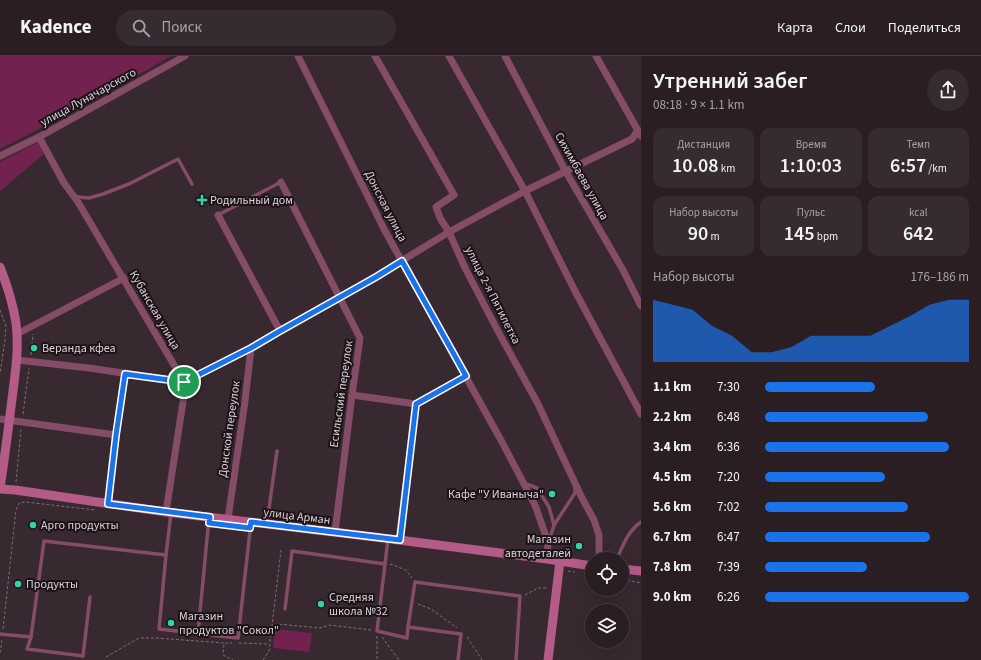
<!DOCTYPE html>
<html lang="ru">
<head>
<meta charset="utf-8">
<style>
  body { margin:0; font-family:"Source Sans 3",sans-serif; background:#362b30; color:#f1f3f6; height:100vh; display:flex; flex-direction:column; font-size:15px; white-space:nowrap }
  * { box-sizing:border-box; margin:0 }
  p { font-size:13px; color:#a5a2a6 }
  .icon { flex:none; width:22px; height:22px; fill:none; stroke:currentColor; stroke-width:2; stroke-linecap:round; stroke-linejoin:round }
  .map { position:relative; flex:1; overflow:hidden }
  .panel { display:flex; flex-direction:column; background:#2a1e23; width:340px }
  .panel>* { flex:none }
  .controls { position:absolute; left:585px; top:496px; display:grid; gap:8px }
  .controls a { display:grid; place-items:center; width:44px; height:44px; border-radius:50%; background:#2a1e23; box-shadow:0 4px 16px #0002,0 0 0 1px #463c41; font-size:20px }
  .pin { position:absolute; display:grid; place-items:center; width:34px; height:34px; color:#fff; margin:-17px; border:2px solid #fff; border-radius:50%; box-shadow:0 1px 4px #0007 }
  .round { display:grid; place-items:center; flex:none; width:42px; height:42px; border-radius:21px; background:#362b30 }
  .headline { display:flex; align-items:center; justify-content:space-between; height:68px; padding:0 12px }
  h1 { font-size:22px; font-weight:600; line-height:30px }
  .figures { display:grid; grid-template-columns:repeat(3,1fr); gap:6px; height:68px; padding:4px 12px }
  .figures div { display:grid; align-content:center; border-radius:10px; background:#362b30; text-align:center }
  .figures b { font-size:20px; font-weight:600 }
  .figures small { font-size:11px; font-weight:400 }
  .figures p { font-size:11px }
  .chart { height:112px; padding:8px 12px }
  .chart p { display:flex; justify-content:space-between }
  .chart svg { width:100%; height:72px; margin-top:4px; fill:#1a73e8; opacity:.7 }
  ul { padding:0 12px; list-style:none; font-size:13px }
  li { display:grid; grid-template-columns:64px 48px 1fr; align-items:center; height:30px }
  li i { height:10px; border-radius:5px; background:#1a73e8 }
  header { display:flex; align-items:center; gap:24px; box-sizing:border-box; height:56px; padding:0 20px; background:#2a1e23; border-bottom:1px solid #463c41 }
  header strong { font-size:19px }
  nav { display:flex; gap:22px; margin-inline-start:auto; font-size:14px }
  .search { width:280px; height:36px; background:#362b30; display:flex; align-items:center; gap:10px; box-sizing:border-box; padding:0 14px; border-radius:22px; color:#a5a2a6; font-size:15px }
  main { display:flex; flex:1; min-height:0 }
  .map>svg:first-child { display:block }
  .green { fill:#72224e }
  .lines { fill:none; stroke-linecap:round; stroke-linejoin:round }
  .path { stroke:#7c6e74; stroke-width:1; stroke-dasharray:3 2; stroke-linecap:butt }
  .lane { stroke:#844c67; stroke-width:3.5 }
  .street { stroke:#844c67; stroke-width:7 }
  .secondary { stroke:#b45b87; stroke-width:9 }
  .route-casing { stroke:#fff; stroke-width:8 }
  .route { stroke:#1a73e8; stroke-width:5 }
  .poi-dot { fill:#30d4aa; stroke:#1b1317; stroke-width:1.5 }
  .labels { text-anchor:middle; stroke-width:4; stroke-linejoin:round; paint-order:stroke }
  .street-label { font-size:12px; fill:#ddd2d6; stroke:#1b1317 }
  .poi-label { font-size:12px; fill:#ddd2d6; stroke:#1b1317; text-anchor:start }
</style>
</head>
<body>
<header>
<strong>Kadence</strong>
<div class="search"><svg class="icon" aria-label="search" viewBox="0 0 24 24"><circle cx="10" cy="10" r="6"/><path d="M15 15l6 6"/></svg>Поиск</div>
<nav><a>Карта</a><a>Слои</a><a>Поделиться</a></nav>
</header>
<main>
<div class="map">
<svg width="641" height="604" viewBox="0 0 641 604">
  <rect width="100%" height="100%" fill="#38282f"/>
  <g class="green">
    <path d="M0,0H171L84,50L0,93Z"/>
    <path d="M38,86L44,98L0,135V106Z"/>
    <path d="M275,573L312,577L309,596L273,592Z"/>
  </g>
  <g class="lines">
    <g class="path">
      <path d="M0,254L6,270L5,283L0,318"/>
      <path d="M31,299L33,278"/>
      <path d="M23,358L29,312"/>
      <path d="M16,426L21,373"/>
      <path d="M390,508L406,514L412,522"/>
      <path d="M568,515L575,516"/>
      <path d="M622,523L641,527"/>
      <path d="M525,539L538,532H548"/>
      <path d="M418,548L431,553L457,572"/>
      <path d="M3,573L16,454L19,447L25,446L96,454"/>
      <path d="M271,573L277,568L320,572L330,569L371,574"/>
      <path d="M377,580V604"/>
      <path d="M382,581L399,604"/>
      <path d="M467,581L482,604"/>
      <path d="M225,587H232"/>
      <path d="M239,587L269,588"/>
      <path d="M0,597L2,584"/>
      <path d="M106,601L139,582H156L224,587L223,599L233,604"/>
      <path d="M263,604L269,595L281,494"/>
    </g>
    <g class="lane">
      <path d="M74,139L79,141L89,142L103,138L129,128L178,103L192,128"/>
      <path d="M218,159L281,126"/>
      <path d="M524,427L537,432L549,451L554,469"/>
      <path d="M267,467L277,395"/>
      <path d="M549,485L554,469L575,437V430"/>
      <path d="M166,499L159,573L238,582L251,466"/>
      <path d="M617,503C623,489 628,475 641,466"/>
      <path d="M385,508L377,575L407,582L408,571"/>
      <path d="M285,553L292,495L385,508L388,483"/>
      <path d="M198,577L209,462"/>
      <path d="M0,578L31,581L44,485L166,499L171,457"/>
      <path d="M31,581L27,593L83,600L90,541"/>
      <path d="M458,604L461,578L408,571L415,526L520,540L516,604"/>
    </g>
    <g class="street">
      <path d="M298,0L385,175L502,386L535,449L548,486L547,503"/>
      <path d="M375,0L454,139L436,151L440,162L449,176L465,212L500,279L537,346L582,442L594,464L599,479V503"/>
      <path d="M449,0L525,135L576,237L641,358"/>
      <path d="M505,0L566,116L623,214L641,250"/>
      <path d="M596,0L641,80"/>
      <path d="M39,81L64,127L78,146L184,326L185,333L166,456"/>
      <path d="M0,100L39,81L185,0"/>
      <path d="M281,126L360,282L352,339L335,476"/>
      <path d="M218,159L280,275"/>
      <path d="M17,278L124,222"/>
      <path d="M17,304L89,312L184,326L251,292"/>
      <path d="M352,339L416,348L399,484"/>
      <path d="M416,348L466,320"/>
      <path d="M0,363L116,379"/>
      <path d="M108,448L116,379L125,317"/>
      <path d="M228,463L245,345L251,292L280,275L375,221L449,176L525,135L632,83L638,74"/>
    </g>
    <g class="secondary">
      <path d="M0,211C7,229 13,248 16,267C19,290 16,312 13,335C9,367 5,400 0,432"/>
      <path d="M0,433L15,434L166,456L399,484L547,503L560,505L592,510"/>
      <path d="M622,513L641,515"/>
      <path d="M548,604L560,505"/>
    </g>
  </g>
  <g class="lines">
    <defs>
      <path id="route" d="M402,205L466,320L416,348L400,484L251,466L250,472L209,467L210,461L108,448L116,379L125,318L184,326L251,292L280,275L376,221Z"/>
    </defs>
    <use href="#route" class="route-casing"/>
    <use href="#route" class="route"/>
  </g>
  <g class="poi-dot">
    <path d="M200 138h4v4h4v4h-4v4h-4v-4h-4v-4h4z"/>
    <circle cx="34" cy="292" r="4"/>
    <circle cx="552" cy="438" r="4"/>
    <circle cx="33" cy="469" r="4"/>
    <circle cx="579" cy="490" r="4"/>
    <circle cx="18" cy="528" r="4"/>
    <circle cx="321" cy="548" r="4"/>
    <circle cx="171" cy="567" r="4"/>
  </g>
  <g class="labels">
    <g class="street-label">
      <text transform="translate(88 41) rotate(-29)" y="4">улица Луначарского</text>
      <text transform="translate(582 120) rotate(61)" y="4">Сихимбаева улица</text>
      <text transform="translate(386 150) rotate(63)" y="4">Донская улица</text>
      <text transform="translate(493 239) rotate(63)" y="4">улица 2-я Пятилетка</text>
      <text transform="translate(155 254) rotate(60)" y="4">Кубанская улица</text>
      <text transform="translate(341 338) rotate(-82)" y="4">Есильский переулок</text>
      <text transform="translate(229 373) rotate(-82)" y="4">Донской переулок</text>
      <text transform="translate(297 460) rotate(7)" y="4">улица Арман</text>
    </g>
    <g class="poi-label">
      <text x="210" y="148">Родильный дом</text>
      <text x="42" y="296">Веранда кфеа</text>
      <text x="544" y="442" text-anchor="end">Кафе "У Иваныча"</text>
      <text x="41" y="473">Арго продукты</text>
      <text x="571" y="487" text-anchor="end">Магазин<tspan x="571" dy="14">автодеталей</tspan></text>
      <text x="26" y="532">Продукты</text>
      <text x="329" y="545">Средняя<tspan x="329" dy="14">школа №32</tspan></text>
      <text x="179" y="564">Магазин<tspan x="179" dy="14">продуктов "Сокол"</tspan></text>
    </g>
  </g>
</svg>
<div class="controls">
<a><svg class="icon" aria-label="locate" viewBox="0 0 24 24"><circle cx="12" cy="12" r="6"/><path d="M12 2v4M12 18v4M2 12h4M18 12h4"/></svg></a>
<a><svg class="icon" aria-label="layers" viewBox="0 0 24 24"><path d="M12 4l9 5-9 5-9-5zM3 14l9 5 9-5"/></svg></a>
</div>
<div class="pin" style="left:184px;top:326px;background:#1e9e55"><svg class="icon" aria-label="arrive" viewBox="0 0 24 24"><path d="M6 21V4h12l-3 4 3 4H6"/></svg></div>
</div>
<section class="panel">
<div class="headline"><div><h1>Утренний забег</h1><p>08:18 · 9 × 1.1 km</p></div><a class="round"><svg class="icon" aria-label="share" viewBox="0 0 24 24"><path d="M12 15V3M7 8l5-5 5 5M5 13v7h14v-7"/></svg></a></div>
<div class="figures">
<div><p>Дистанция</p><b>10.08<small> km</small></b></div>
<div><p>Время</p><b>1:10:03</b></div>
<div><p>Темп</p><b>6:57<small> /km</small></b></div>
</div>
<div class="figures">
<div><p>Набор высоты</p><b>90<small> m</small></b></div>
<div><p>Пульс</p><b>145<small> bpm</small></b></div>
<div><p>kcal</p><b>642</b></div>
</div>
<div class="chart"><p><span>Набор высоты</span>176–186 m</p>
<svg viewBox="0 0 160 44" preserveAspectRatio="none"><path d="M0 44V6L10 9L20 12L30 22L40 28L50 38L60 38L70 35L80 28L90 28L100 28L110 28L120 22L130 16L140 9L150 6L160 6V44z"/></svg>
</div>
<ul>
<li><b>1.1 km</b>7:30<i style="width:54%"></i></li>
<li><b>2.2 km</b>6:48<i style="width:80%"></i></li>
<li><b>3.4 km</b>6:36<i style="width:90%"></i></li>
<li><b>4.5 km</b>7:20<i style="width:59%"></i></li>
<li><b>5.6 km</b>7:02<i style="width:70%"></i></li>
<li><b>6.7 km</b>6:47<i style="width:81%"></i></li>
<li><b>7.8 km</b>7:39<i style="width:50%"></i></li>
<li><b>9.0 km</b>6:26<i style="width:100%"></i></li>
</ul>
</section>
</main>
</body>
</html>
